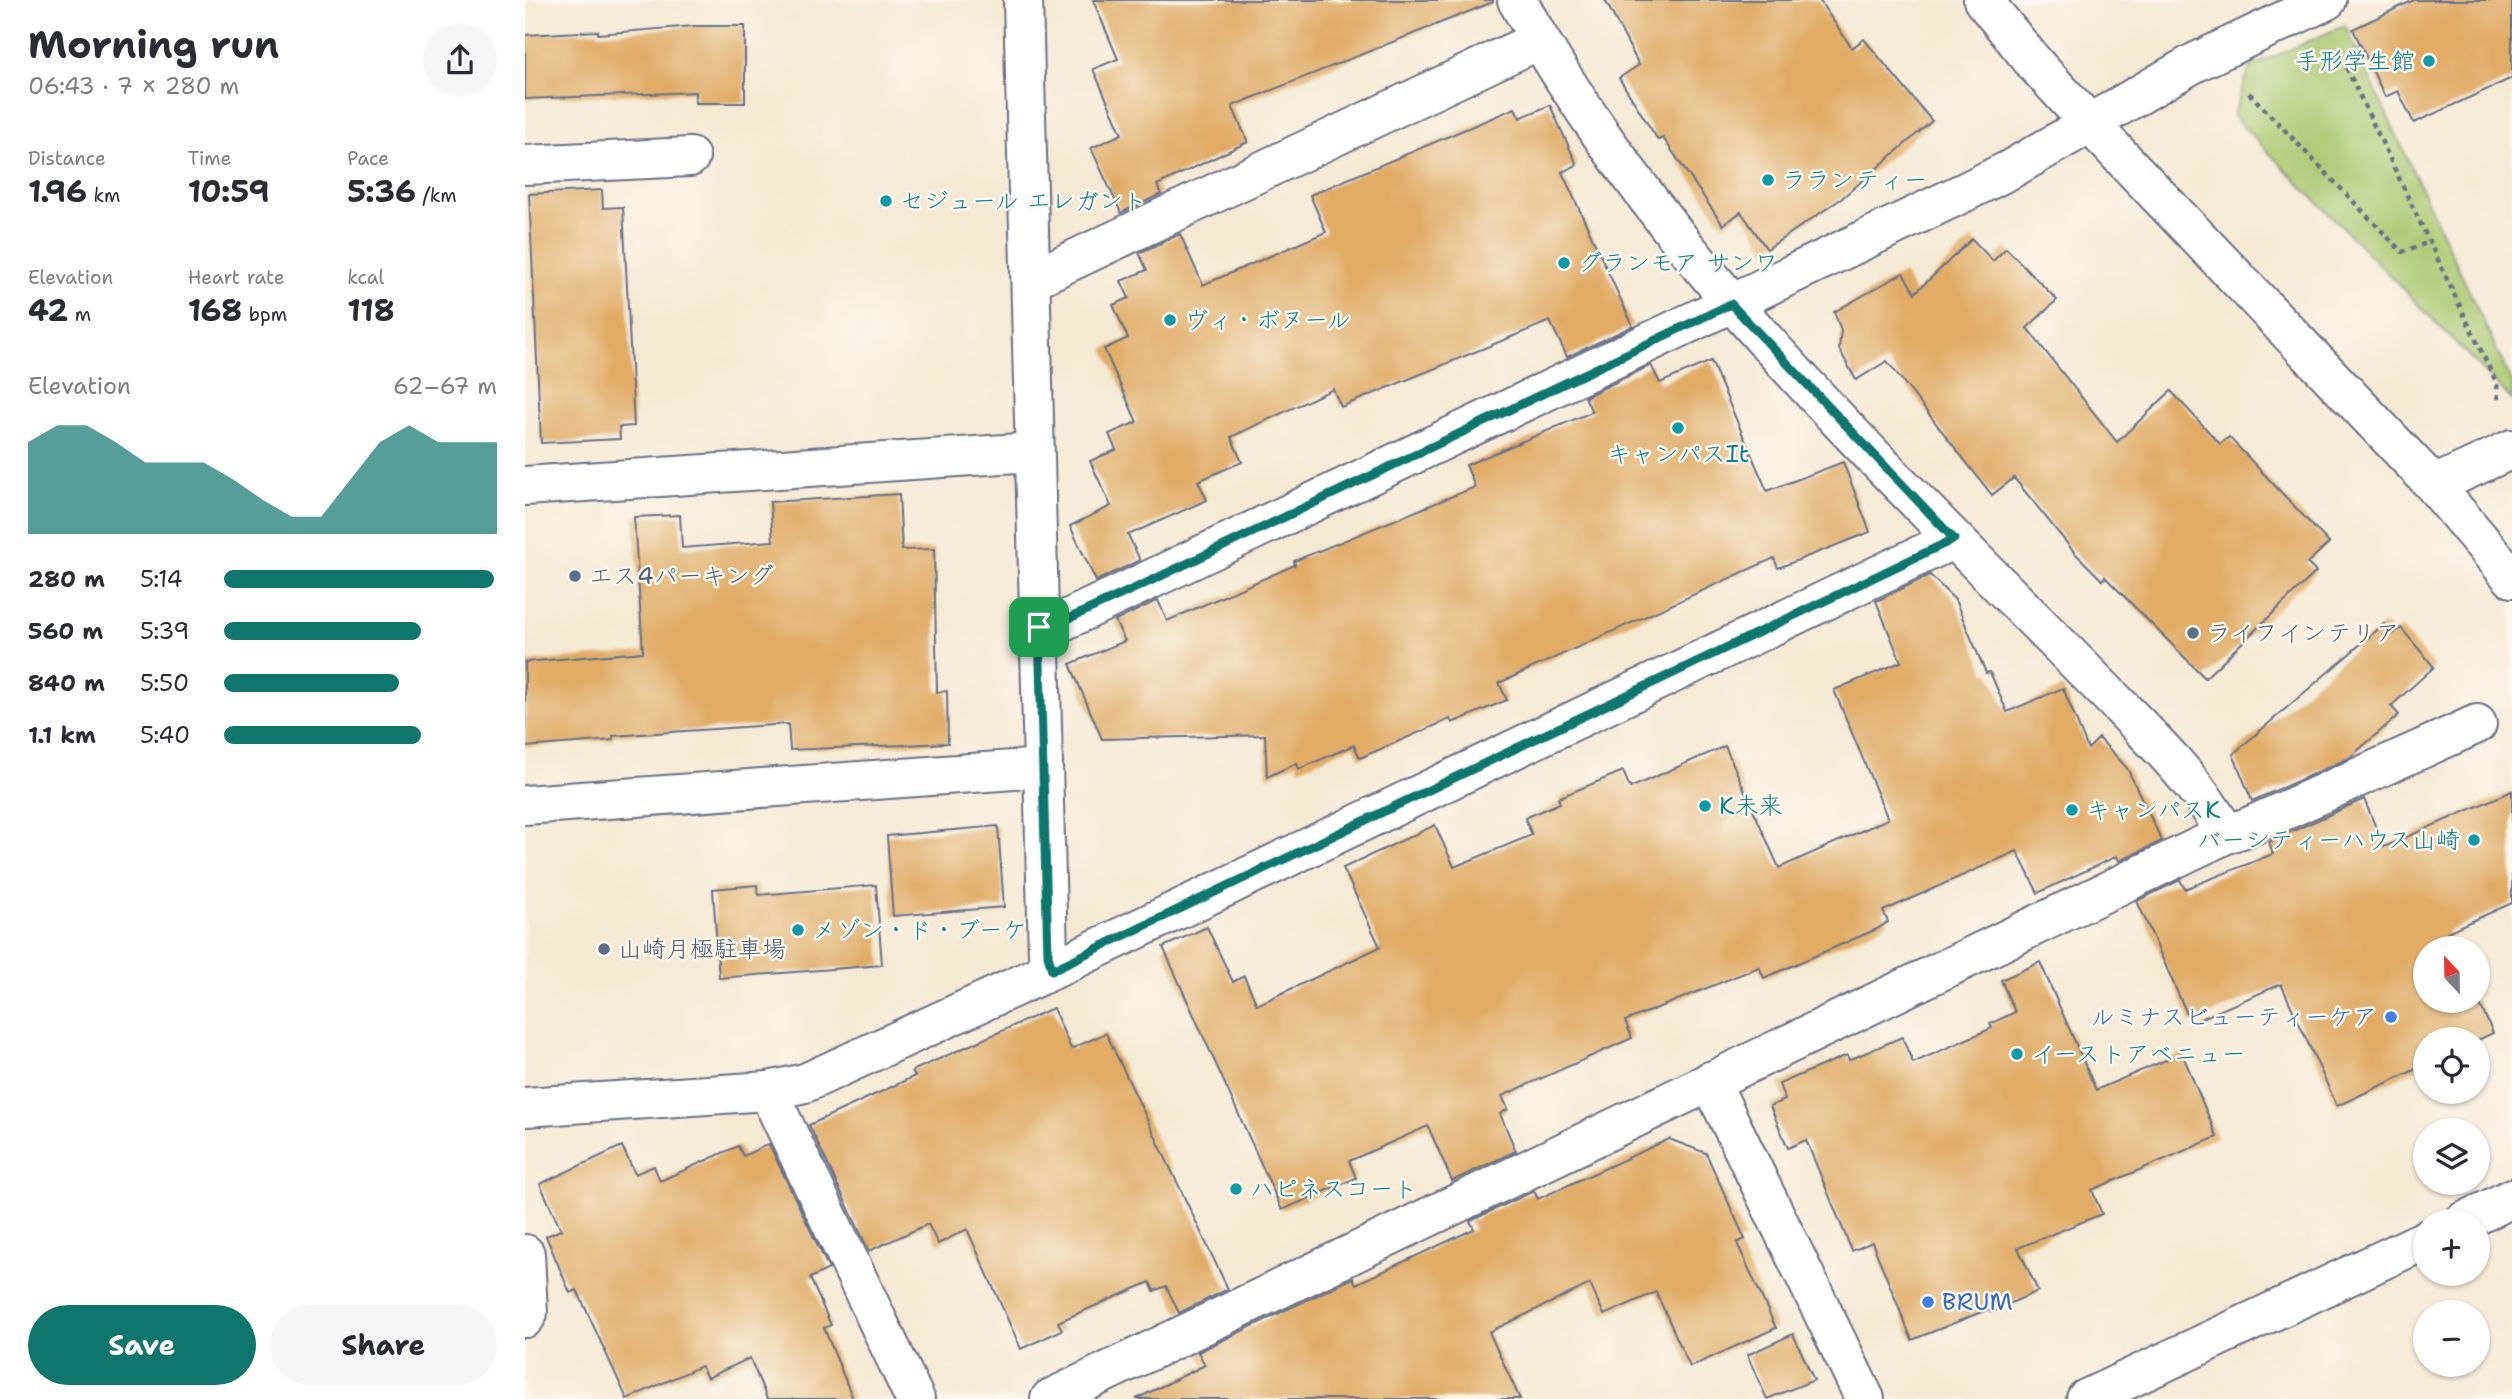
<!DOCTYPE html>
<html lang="en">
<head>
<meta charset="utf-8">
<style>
  body { margin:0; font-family:"Shantell Sans","Klee One",sans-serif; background:#f7f7f7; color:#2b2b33; height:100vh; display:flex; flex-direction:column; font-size:26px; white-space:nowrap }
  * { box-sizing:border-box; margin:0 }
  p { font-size:23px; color:#7c7c81 }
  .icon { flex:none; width:38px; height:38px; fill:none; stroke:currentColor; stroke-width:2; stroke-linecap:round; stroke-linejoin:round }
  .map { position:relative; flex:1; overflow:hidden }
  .sheet { display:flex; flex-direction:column; background:#fff; width:525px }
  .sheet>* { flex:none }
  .needle { width:46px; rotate:338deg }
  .fabs { position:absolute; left:1888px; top:936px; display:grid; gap:14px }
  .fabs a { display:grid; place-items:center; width:77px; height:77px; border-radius:50%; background:#fff; box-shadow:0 2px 5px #0004; font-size:35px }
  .pin { position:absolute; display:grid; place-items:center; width:60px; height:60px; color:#fff; margin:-30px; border-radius:14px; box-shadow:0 4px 10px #0006 }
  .round { display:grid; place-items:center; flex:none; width:74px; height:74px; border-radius:37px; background:#f7f7f7 }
  .headline { display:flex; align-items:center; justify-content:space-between; height:119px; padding:0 28px }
  h1 { font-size:38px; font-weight:700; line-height:52px }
  .metrics { display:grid; grid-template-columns:repeat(3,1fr); gap:10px; height:119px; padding:7px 28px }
  .metrics div { display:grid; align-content:center }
  .metrics b { font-size:30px; font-weight:700 }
  .metrics small { font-size:19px; font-weight:400 }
  .metrics p { font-size:19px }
  .chart { height:196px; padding:14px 28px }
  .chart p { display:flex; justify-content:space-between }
  .chart svg { width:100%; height:126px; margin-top:7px; fill:#0f766e; opacity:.7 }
  .button { display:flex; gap:14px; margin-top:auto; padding:14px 28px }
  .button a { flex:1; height:80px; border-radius:42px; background:#0f766e; color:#fff; font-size:28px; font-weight:700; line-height:80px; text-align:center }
  .button a+a { background:#f7f7f7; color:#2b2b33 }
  ul { padding:0 28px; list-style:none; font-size:23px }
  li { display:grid; grid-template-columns:112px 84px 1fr; align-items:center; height:52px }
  li i { height:18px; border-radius:9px; background:#0f766e }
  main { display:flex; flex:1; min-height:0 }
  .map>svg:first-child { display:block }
  .green { fill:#a9c66d; stroke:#627a66; stroke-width:2 }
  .building { fill:#e0ac66 }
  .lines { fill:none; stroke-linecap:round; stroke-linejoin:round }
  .street-casing { stroke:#687087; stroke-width:42 }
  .secondary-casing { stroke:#687087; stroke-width:42 }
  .path { stroke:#687087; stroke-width:4.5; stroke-dasharray:5 5; stroke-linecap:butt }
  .street { stroke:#fff; stroke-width:38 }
  .secondary { stroke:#fff; stroke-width:38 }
  .route-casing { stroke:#fff; stroke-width:14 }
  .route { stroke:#0f766e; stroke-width:9 }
  .culture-dot { fill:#0f9aa8; stroke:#fbf7ec; stroke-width:2.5 }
  .service-dot { fill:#5c6f8a; stroke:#fbf7ec; stroke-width:2.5 }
  .shop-dot { fill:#3f7fe0; stroke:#fbf7ec; stroke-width:2.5 }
  .labels { text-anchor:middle; stroke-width:5; stroke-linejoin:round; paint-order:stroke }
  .culture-label { font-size:24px; fill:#0d838f; stroke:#fbf7ec; text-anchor:start }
  .service-label { font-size:24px; fill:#4e5e75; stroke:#fbf7ec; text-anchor:start }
  .shop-label { font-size:24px; fill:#366cbe; stroke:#fbf7ec; text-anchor:end }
</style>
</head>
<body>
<main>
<section class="sheet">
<div class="headline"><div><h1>Morning run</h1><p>06:43 · 7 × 280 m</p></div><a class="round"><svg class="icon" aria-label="share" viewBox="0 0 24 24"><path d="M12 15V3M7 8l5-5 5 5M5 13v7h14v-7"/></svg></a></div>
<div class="metrics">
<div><p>Distance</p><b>1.96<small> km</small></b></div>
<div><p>Time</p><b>10:59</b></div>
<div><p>Pace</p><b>5:36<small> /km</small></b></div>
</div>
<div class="metrics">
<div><p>Elevation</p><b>42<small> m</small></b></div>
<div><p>Heart rate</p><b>168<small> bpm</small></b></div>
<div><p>kcal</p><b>118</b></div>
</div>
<div class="chart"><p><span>Elevation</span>62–67 m</p>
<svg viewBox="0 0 160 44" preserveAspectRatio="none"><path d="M0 44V12L10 6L20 6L30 12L40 19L50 19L60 19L70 25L80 32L90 38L100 38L110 25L120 12L130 6L140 12L150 12L160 12V44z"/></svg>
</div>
<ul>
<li><b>280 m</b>5:14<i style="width:99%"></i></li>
<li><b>560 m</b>5:39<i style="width:72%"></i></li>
<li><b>840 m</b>5:50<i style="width:64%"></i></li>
<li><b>1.1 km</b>5:40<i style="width:72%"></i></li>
</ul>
<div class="button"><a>Save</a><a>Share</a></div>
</section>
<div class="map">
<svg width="1987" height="1399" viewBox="0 0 1987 1399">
  <rect width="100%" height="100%" fill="#fbf7ec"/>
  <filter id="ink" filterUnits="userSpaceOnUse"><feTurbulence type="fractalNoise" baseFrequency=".0143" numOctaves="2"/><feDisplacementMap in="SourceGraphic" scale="14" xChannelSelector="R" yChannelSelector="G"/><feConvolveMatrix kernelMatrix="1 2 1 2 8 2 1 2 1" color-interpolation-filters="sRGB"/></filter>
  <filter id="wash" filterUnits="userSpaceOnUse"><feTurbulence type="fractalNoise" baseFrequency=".00686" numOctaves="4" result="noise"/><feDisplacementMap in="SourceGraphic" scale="28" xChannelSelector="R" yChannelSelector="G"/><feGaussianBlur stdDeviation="1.57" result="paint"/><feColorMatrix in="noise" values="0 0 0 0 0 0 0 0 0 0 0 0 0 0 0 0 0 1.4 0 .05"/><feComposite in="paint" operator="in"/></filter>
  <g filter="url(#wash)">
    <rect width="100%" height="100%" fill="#f6e9d3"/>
    <path class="green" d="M1820,25L1987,383V400L1708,116L1725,67Z"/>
    <g id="blocks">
      <g class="building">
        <path d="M568,0H968V2L707,106L723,142L632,185L636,194L596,213L566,148L597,134L568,69L593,59Z"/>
        <path d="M1080,0H1294L1327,48L1339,39L1407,121L1316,199L1242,249L1216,212L1198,225L1138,138L1133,140L1094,78L1114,65Z"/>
        <path d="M1889,0H1987V78L1889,123L1873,91L1860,97L1828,29Z"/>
        <path d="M169,26H220V103H170V92L0,99V35L73,31V34Z"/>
        <path d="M1025,105L1052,165L1037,172L1108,326L1042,357L1025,321L816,407L808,389L706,437L717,462L673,481L682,500L603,535L615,560L571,581L545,526L586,506L565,461L591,450L584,434L612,422L579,349L603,338L588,305L604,298L596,281L622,270L614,253L655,234L678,285L801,232L785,195L990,108L995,118Z"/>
        <path d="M77,190L78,208L98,207L109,426L94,427L95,439L16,443L4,194Z"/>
        <path d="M1447,239L1468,261L1481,248L1532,300L1502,328L1592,442L1646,391L1695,444L1704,437L1804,543L1782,563L1791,572L1680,678L1580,577L1577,580L1549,552L1489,478L1467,495L1362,361L1331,380L1314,349L1316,330L1309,312L1378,273L1390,293Z"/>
        <path d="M1186,361L1242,491L1318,462L1345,532L1253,568L1249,558L974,683L982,700L927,723L925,719L835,758L829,745L774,769L772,763L742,777L740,735L577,739L545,664L600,641L590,621L633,600L642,621L770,565L769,561L950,487L941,465L1067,412L1060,397L1126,365L1135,383Z"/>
        <path d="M374,494L377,550L409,549L412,692L422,691L423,743L265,750L263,724L88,736V740L0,747V662L118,652L109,517L155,515L157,548L248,541L245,502Z"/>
        <path d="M1405,575L1430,600L1461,673L1465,672L1482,712L1538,688L1563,749L1574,738L1602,768L1637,841L1594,861L1592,856L1513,893L1492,851L1358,911L1363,922L1352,929L1239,978L1234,967L1100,1021L1107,1038L977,1096L983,1109L975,1114L991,1151L927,1181L903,1126L824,1161L831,1178L757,1210L638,947L682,927L708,982L719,976L732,1005L855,947L818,868L910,825L929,867L1007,835L1000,818L1035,803L1033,798L1098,771L1105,788L1200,746L1254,868L1363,819L1309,690L1376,662L1351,601Z"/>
        <path d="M1859,624L1868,634L1876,628L1909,667L1866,706L1874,715L1824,758L1727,801L1708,754Z"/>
        <path d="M1987,791V903L1922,932L1929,948H1900V1001L1953,1000L1968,1033L1953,1040H1900V1065L1812,1106L1756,984L1666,1023L1612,901L1655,880L1660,889L1748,854L1744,842L1839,799L1859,847Z"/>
        <path d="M473,826L479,907L368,916L362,836Z"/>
        <path d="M232,885L233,895L351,885L357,965L194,978L188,889Z"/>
        <path d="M1515,962L1571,1090L1657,1053L1692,1137L1567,1190L1577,1214L1493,1248L1513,1291L1466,1312L1464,1309L1387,1340L1347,1242L1327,1251L1281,1140L1263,1148L1245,1106L1260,1100L1254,1084L1322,1055L1324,1060L1377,1037L1388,1063L1467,1028L1465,1024L1490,1012L1476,980Z"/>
        <path d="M528,1008L546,1049L581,1033L703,1289L654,1313L641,1286L629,1291L625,1282L533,1322L537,1330L496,1349L442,1229L413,1244L403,1224L344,1251L284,1125L390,1076L387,1071Z"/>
        <path d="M1144,1139L1181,1153L1220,1239L1212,1243L1251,1328L1165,1367L1131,1292L1079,1315L1065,1284L964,1332L995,1399H611L680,1365L673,1352L828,1278L831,1284L949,1229L945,1221L1009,1191L1013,1199Z"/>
        <path d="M244,1144L304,1269L285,1278L306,1325L299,1328L328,1399H242L225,1358L182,1378L176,1366L102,1399L52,1290L45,1293L21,1236L36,1230L15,1184L97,1146L110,1174L129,1166L135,1181L213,1146L218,1156Z"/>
        <path d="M1268,1334L1289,1380L1242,1399L1222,1355Z"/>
      </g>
    </g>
  </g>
  <g filter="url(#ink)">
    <use href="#blocks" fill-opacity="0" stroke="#687087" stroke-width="2"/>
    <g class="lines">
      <defs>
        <g id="street">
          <path d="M498,0L523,955L527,970"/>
          <path d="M992,0C1110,214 1281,390 1452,562C1496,606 1540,651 1584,695C1627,739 1671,780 1701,834"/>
          <path d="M0,165L165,157"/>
          <path d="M506,280L1014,40"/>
          <path d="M1909,485L1987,449"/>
          <path d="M0,486L509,452"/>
          <path d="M514,627L534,623L1442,191L1486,169L1669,63L1802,0"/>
          <path d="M0,805L517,768"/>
          <path d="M1185,1081L1340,1399"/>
          <path d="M243,1091L390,1399"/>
          <path d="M0,1107L243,1091L280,1083L527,970L1429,539"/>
          <path d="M0,1254L3,1313L0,1318"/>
          <path d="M525,1399L1701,834L1723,827L1952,724"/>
        </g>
        <g id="secondary">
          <path d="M1458,0L1510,64L1565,124L1909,485L1987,578"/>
          <path d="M1938,1222L1987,1198"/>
          <path d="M1561,1399L1900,1240"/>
        </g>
      </defs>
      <use href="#street" class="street-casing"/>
      <use href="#secondary" class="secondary-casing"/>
      <g class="path">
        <path d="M1813,50L1972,384L1973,401"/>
        <path d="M1724,93L1877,252L1904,242"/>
      </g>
      <use href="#street" class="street"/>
      <use href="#secondary" class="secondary"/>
    </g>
  </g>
  <g class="lines" filter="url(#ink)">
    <defs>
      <path id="route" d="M1206,304L1429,539L527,970L523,955L514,627L534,623L617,585Z"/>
    </defs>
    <use href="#route" class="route-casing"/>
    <use href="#route" class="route"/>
  </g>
  <g class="culture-dot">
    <circle cx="1904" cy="61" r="7"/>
    <circle cx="1243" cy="180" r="7"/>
    <circle cx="361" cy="201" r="7"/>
    <circle cx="1039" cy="263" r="7"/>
    <circle cx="645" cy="320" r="7"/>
    <circle cx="1153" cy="428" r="7"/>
    <circle cx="1180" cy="806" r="7"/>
    <circle cx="1547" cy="810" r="7"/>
    <circle cx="1949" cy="840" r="7"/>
    <circle cx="273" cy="930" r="7"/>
    <circle cx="1492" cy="1054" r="7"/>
    <circle cx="711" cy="1189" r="7"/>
  </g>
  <g class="service-dot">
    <circle cx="50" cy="576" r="7"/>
    <circle cx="1668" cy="633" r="7"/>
    <circle cx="79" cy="949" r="7"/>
  </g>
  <g class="shop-dot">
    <circle cx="1866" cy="1017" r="7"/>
    <circle cx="1403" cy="1302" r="7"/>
  </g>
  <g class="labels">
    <g class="culture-label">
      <text x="1890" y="69" text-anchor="end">手形学生館</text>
      <text x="1257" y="188">ラランティー</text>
      <text x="375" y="209">セジュール エレガント</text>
      <text x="1053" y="271">グランモア サンワ</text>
      <text x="659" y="328">ヴィ・ボヌール</text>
      <text x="1153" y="462" text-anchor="middle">キャンパスIt</text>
      <text x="1194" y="814">K未来</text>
      <text x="1561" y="818">キャンパスK</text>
      <text x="1935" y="848" text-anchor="end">バーシティーハウス山崎</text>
      <text x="287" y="938">メゾン・ド・ブーケ</text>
      <text x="1506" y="1062">イーストアベニュー</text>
      <text x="725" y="1197">ハピネスコート</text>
    </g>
    <g class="service-label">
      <text x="64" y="584">エス4パーキング</text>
      <text x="1682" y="641">ライフインテリア</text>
      <text x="93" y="957">山崎月極駐車場</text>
    </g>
    <g class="shop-label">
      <text x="1852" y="1025">ルミナスビューティーケア</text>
      <text x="1417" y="1310" text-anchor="start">BRUM</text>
    </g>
  </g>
</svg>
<div class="fabs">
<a><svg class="needle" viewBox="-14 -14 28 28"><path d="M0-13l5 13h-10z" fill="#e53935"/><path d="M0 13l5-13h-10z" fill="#7c7c81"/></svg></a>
<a><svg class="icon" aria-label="locate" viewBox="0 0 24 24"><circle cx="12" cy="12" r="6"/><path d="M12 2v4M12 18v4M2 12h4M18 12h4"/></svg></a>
<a><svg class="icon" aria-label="layers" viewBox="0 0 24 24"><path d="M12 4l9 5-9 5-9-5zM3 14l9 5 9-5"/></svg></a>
<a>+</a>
<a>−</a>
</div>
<div class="pin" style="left:514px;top:627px;background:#1e9e55"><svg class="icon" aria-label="arrive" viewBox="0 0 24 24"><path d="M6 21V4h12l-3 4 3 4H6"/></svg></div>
</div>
</main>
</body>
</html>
